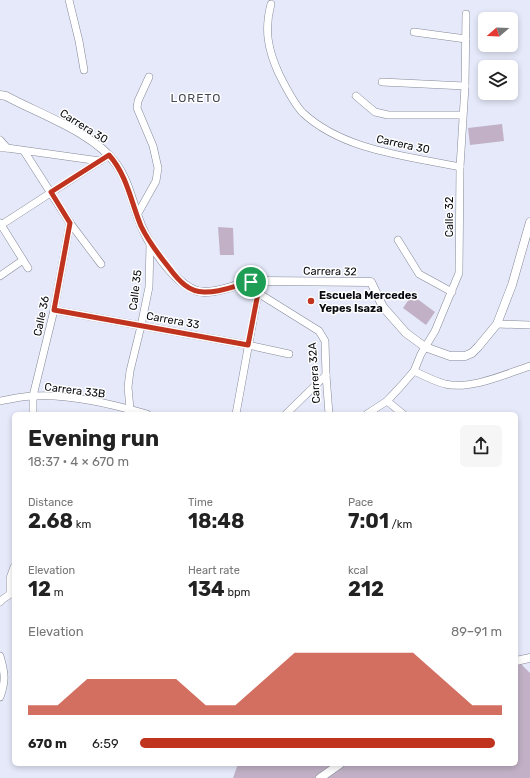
<!DOCTYPE html>
<html lang="en">
<head>
<meta charset="utf-8">
<style>
  body { margin:0; font-family:Rubik,sans-serif; background:#f6f6f6; color:#222; height:100vh; display:flex; flex-direction:column; font-size:15px; white-space:nowrap }
  * { box-sizing:border-box; margin:0 }
  p { font-size:13px; color:#767676 }
  .icon { flex:none; width:22px; height:22px; fill:none; stroke:currentColor; stroke-width:2; stroke-linecap:round; stroke-linejoin:round }
  .map { position:relative; flex:1; overflow:hidden }
  .panel { position:absolute; left:12px; top:412px; width:506px; height:354px; display:flex; flex-direction:column; background:#fff; border-radius:6px; box-shadow:0 2px 6px #0003 }
  .panel>* { flex:none }
  .needle { width:26px; rotate:251deg }
  .buttons { position:absolute; left:478px; top:12px; display:grid; gap:8px }
  .buttons a { display:grid; place-items:center; width:40px; height:40px; border-radius:6px; background:#fff; box-shadow:0 2px 6px #0003; font-size:20px }
  .pin { position:absolute; display:grid; place-items:center; width:34px; height:34px; color:#fff; margin:-17px; border:2px solid #fff; border-radius:50%; box-shadow:0 1px 4px #0007 }
  .round { display:grid; place-items:center; flex:none; width:42px; height:42px; border-radius:6px; background:#f6f6f6 }
  .head { display:flex; align-items:center; justify-content:space-between; height:68px; padding:0 16px }
  h1 { font-size:22px; font-weight:700; line-height:30px }
  .metrics { display:grid; grid-template-columns:repeat(3,1fr); gap:6px; height:68px; padding:4px 16px }
  .metrics div { display:grid; align-content:center }
  .metrics b { font-size:20px; font-weight:700 }
  .metrics small { font-size:11px; font-weight:400 }
  .metrics p { font-size:11px }
  .chart { height:112px; padding:8px 16px }
  .chart p { display:flex; justify-content:space-between }
  .chart svg { width:100%; height:72px; margin-top:4px; fill:#bf331f; opacity:.7 }
  ul { padding:0 16px; list-style:none; font-size:13px }
  li { display:grid; grid-template-columns:64px 48px 1fr; align-items:center; height:30px }
  li i { height:10px; border-radius:5px; background:#bf331f }
  .map>svg:first-child { display:block }
  .green { fill:#c2b1c6 }
  .lines { fill:none; stroke-linecap:round; stroke-linejoin:round }
  .minor-casing { stroke:#858997; stroke-width:8 }
  .tertiary-casing { stroke:#858997; stroke-width:9 }
  .minor { stroke:#fff; stroke-width:7 }
  .tertiary { stroke:#fff; stroke-width:8 }
  .route-casing { stroke:#fff; stroke-width:8 }
  .route { stroke:#bf331f; stroke-width:5 }
  .poi-dot { fill:#bf331f; stroke:#fff; stroke-width:1.5 }
  .labels { text-anchor:middle; stroke-width:3; stroke-linejoin:round; paint-order:stroke }
  .street-label { font-size:11px; fill:#0a0b10; stroke:#fff }
  .poi-label { font-size:11px; font-weight:bold; fill:#0a0b10; stroke:#fff; text-anchor:start }
  .neighbourhood-label { font-size:12px; letter-spacing:1px; fill:#464956; stroke:#fff }
</style>
</head>
<body>
<div class="map">
<svg width="530" height="778" viewBox="0 0 530 778">
  <rect width="100%" height="100%" fill="#e5e9f9"/>
  <g class="green">
    <path d="M502,124L504,141L470,145L468,128Z"/>
    <path d="M218,227L233,228L234,255H220Z"/>
    <path d="M412,295L435,312L426,325L403,308Z"/>
    <path d="M516,659L530,673V778H233L238,764H516Z"/>
  </g>
  <g class="lines">
    <defs>
      <g id="minor">
        <path d="M69,0L79,41L84,70"/>
        <path d="M271,4C264,30 268,50 279,74C285,86 294,104 303,113C344,151 408,156 460,167"/>
        <path d="M414,32L466,39"/>
        <path d="M382,82L465,86"/>
        <path d="M356,96L375,112L388,115H462"/>
        <path d="M0,140L7,148"/>
        <path d="M0,148H7L100,161"/>
        <path d="M24,151L70,223L101,264"/>
        <path d="M137,215L156,181L158,168L153,146L137,108L138,101L149,77"/>
        <path d="M0,223L28,268"/>
        <path d="M1,225L109,155"/>
        <path d="M398,240L419,274L452,292"/>
        <path d="M0,276L23,260"/>
        <path d="M258,293L319,331L325,341L326,375L329,414"/>
        <path d="M54,310L248,345L289,354"/>
        <path d="M497,324L530,325"/>
        <path d="M414,371C424,376 434,381 445,384C471,390 506,374 530,366"/>
        <path d="M0,401C11,399 23,396 34,396C71,394 111,404 147,414"/>
        <path d="M387,401L403,414"/>
        <path d="M130,409L128,387L130,371L141,326L149,287L150,244"/>
        <path d="M33,414V396L54,310L70,223"/>
        <path d="M236,414L258,293L251,282"/>
        <path d="M286,414L326,375"/>
        <path d="M367,414L387,401L401,386L414,371L421,354L435,331L459,273L460,167L465,86L466,14"/>
        <path d="M10,594V578L14,567"/>
        <path d="M0,602L3,599L12,593"/>
        <path d="M0,656C5,673 6,681 0,697"/>
      </g>
      <g id="tertiary">
        <path d="M0,95L6,96C39,114 95,133 116,164C129,181 133,206 141,225C150,247 180,293 205,292C217,292 227,288 238,285C247,283 255,281 265,281L371,282L383,307L406,333L425,347L450,356H465L472,353L478,347L497,324L512,285L530,222"/>
        <path d="M516,661L530,658"/>
        <path d="M320,778L340,764"/>
      </g>
    </defs>
    <use href="#minor" class="minor-casing"/>
    <use href="#tertiary" class="tertiary-casing"/>
    <use href="#minor" class="minor"/>
    <use href="#tertiary" class="tertiary"/>
  </g>
  <g class="lines">
    <defs>
      <path id="route" d="M109,155C127,175 131,202 141,226C149,243 159,255 170,269C179,281 189,292 204,292C220,293 236,285 251,282L258,293L248,345L54,310L70,223L51,192Z"/>
    </defs>
    <use href="#route" class="route-casing"/>
    <use href="#route" class="route"/>
  </g>
  <circle class="poi-dot" cx="311" cy="301" r="4"/>
  <g class="labels">
    <g class="street-label">
      <text transform="translate(84 126) rotate(32)" y="4">Carrera 30</text>
      <text transform="translate(403 144) rotate(12)" y="4">Carrera 30</text>
      <text transform="translate(449 217) rotate(-90)" y="4">Calle 32</text>
      <text transform="translate(330 271) rotate(1)" y="4">Carrera 32</text>
      <text transform="translate(135 290) rotate(-83)" y="4">Calle 35</text>
      <text transform="translate(41 316) rotate(-78)" y="4">Calle 36</text>
      <text transform="translate(173 320) rotate(10)" y="4">Carrera 33</text>
      <text transform="translate(314 373) rotate(-94)" y="4">Carrera 32A</text>
      <text transform="translate(75 390) rotate(7)" y="4">Carrera 33B</text>
    </g>
    <g class="poi-label">
      <text x="319" y="299">Escuela Mercedes<tspan x="319" dy="13">Yepes Isaza</tspan></text>
    </g>
    <g class="neighbourhood-label">
      <text x="196" y="102">LORETO</text>
    </g>
  </g>
</svg>
<div class="buttons">
<a><svg class="needle" viewBox="-14 -14 28 28"><path d="M0-13l5 13h-10z" fill="#e53935"/><path d="M0 13l5-13h-10z" fill="#767676"/></svg></a>
<a><svg class="icon" aria-label="layers" viewBox="0 0 24 24"><path d="M12 4l9 5-9 5-9-5zM3 14l9 5 9-5"/></svg></a>
</div>
<div class="pin" style="left:251px;top:282px;background:#1e9e55"><svg class="icon" aria-label="arrive" viewBox="0 0 24 24"><path d="M6 21V4h12l-3 4 3 4H6"/></svg></div>
<section class="panel">
<div class="head"><div><h1>Evening run</h1><p>18:37 · 4 × 670 m</p></div><a class="round"><svg class="icon" aria-label="share" viewBox="0 0 24 24"><path d="M12 15V3M7 8l5-5 5 5M5 13v7h14v-7"/></svg></a></div>
<div class="metrics">
<div><p>Distance</p><b>2.68<small> km</small></b></div>
<div><p>Time</p><b>18:48</b></div>
<div><p>Pace</p><b>7:01<small> /km</small></b></div>
</div>
<div class="metrics">
<div><p>Elevation</p><b>12<small> m</small></b></div>
<div><p>Heart rate</p><b>134<small> bpm</small></b></div>
<div><p>kcal</p><b>212</b></div>
</div>
<div class="chart"><p><span>Elevation</span>89–91 m</p>
<svg viewBox="0 0 160 44" preserveAspectRatio="none"><path d="M0 44V38L10 38L20 22L30 22L40 22L50 22L60 38L70 38L80 22L90 6L100 6L110 6L120 6L130 6L140 22L150 38L160 38V44z"/></svg>
</div>
<ul>
<li><b>670 m</b>6:59<i style="width:98%"></i></li>
</ul>
</section>
</div>
</body>
</html>
